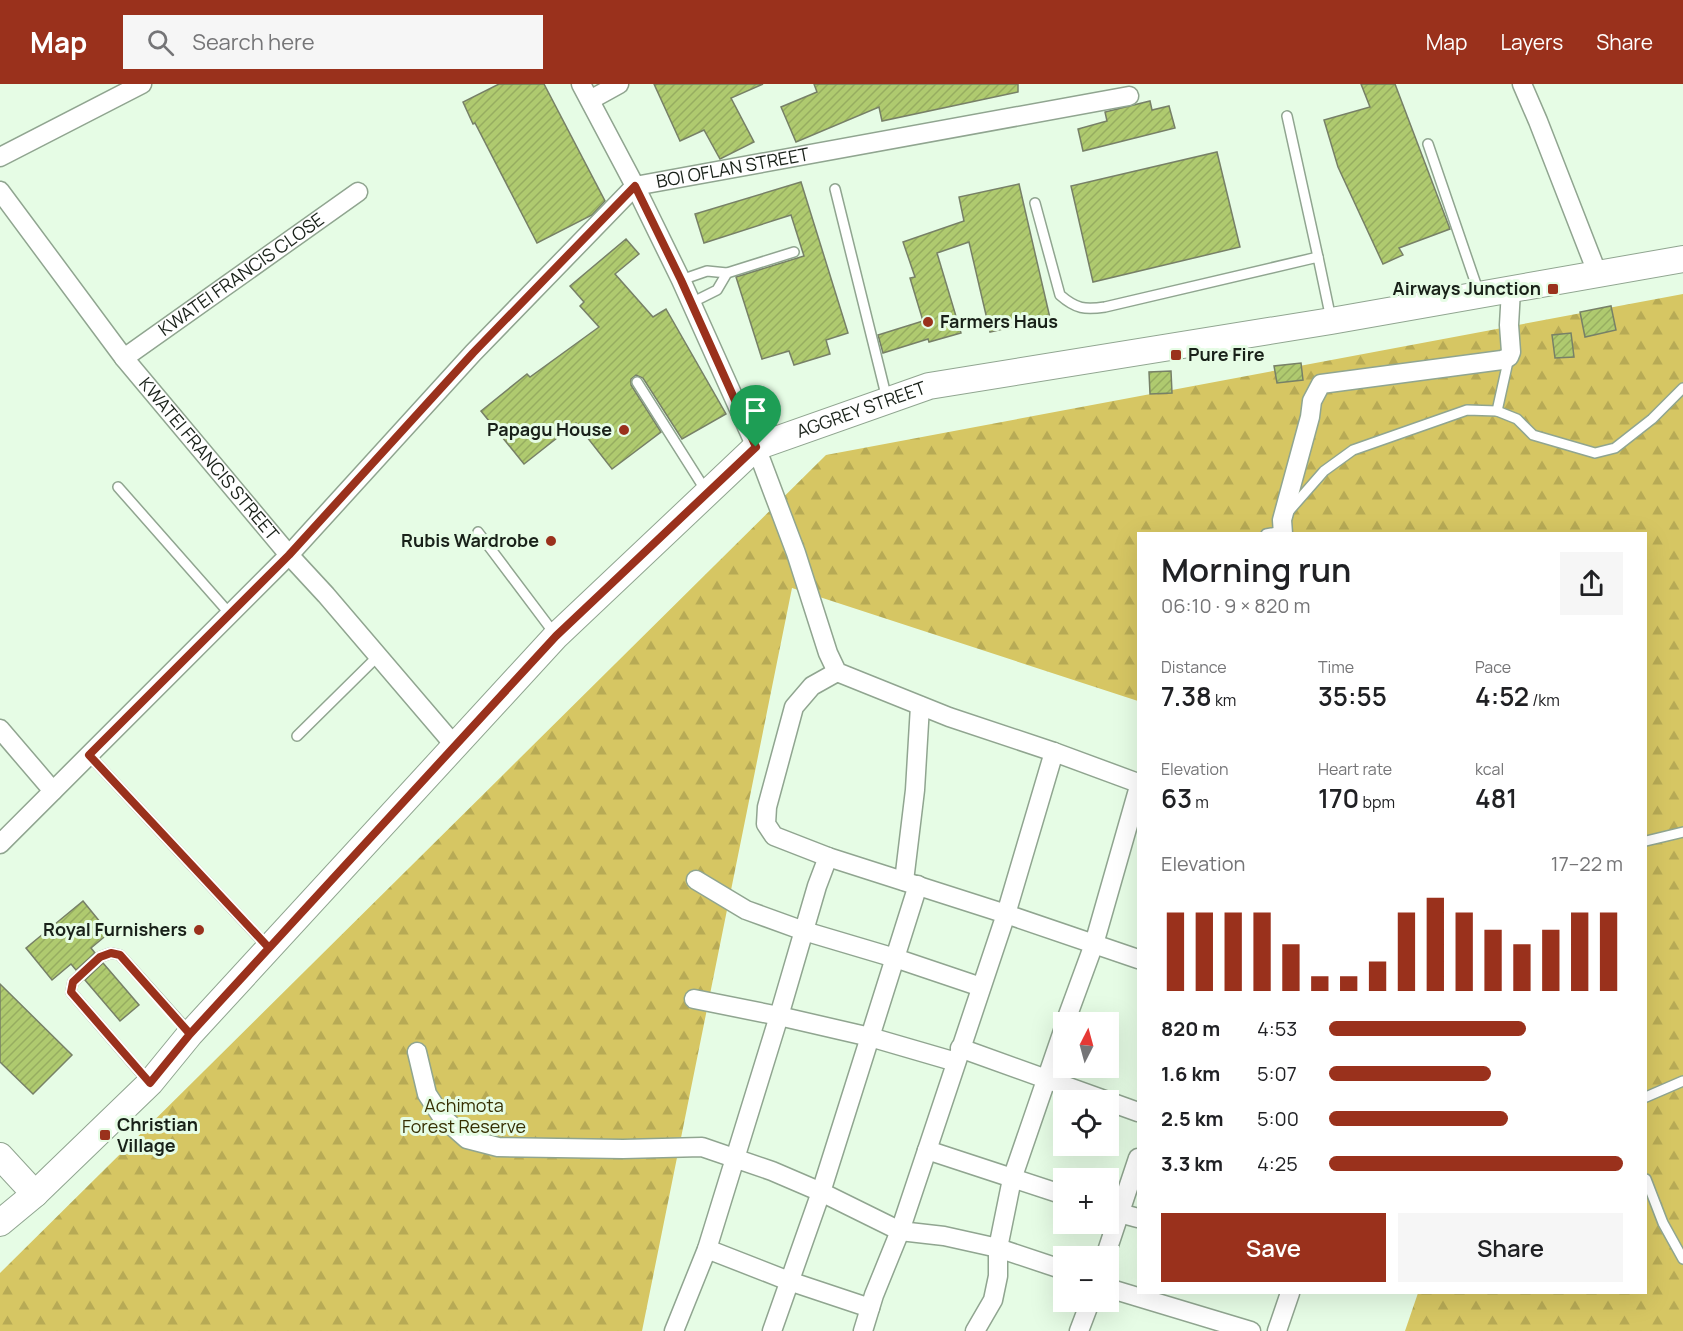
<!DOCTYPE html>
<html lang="en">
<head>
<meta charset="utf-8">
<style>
  body { margin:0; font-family:Manrope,sans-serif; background:#f6f6f6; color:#202124; height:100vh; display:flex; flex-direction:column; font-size:22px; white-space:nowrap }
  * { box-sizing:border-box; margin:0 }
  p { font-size:20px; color:#757577 }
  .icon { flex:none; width:33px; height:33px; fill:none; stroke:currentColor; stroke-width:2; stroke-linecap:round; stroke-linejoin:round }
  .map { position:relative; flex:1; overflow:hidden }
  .details { position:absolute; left:1137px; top:448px; width:510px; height:762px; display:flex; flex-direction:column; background:#fff; border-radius:0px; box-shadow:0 6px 24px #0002 }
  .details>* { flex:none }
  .needle { width:39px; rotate:6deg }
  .controls { position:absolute; left:1053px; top:928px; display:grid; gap:12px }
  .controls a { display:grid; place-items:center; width:66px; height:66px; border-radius:0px; background:#fff; box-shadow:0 6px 24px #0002; font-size:30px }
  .pin { position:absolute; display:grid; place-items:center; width:51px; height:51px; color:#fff; margin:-62px -26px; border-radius:50% 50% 50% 0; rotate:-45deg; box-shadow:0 0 6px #0007 }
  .pin .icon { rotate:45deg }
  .round { display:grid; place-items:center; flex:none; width:63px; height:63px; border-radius:0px; background:#f6f6f6 }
  .headline { display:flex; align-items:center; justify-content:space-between; height:102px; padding:0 24px }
  h1 { font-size:33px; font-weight:600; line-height:45px }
  .metrics { display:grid; grid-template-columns:repeat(3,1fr); gap:9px; height:102px; padding:6px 24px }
  .metrics div { display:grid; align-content:center }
  .metrics b { font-size:26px; font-weight:600 }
  .metrics small { font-size:16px; font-weight:400 }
  .metrics p { font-size:16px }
  .chart { height:168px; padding:12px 24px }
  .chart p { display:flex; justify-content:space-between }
  .chart svg { width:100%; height:108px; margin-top:6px; stroke:#9a311c; stroke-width:6 }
  .primary-button { display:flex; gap:12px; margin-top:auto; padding:12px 24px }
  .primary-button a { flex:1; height:69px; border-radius:0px; background:#9a311c; color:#fff; font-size:24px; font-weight:600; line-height:69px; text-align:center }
  .primary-button a+a { background:#f6f6f6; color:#202124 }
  ul { padding:0 24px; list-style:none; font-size:20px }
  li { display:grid; grid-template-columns:96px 72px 1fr; align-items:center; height:45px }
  li i { height:15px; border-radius:8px; background:#9a311c }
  header { display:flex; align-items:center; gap:36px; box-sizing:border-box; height:84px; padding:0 30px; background:#9a311c; color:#fff }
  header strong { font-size:28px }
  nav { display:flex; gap:33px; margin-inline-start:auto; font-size:21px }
  .search { width:420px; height:54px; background:#f6f6f6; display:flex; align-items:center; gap:15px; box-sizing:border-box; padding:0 21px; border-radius:0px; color:#757577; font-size:22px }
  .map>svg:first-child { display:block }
  .forest { fill:url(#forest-firs) }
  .building { fill:url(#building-hatch); stroke:#778067; stroke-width:1.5 }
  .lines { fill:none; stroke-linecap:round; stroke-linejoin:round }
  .lane-casing { stroke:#90a590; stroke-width:12 }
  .street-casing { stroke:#90a590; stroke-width:21 }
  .secondary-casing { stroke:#90a590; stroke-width:28 }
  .lane { stroke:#fff; stroke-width:9 }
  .street { stroke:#fff; stroke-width:18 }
  .secondary { stroke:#fff; stroke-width:26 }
  .route-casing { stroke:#fff; stroke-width:12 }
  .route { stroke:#9a311c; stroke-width:8 }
  .poi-dot { fill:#9a311c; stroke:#e6fce5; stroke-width:2 }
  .labels { text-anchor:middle; stroke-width:6; stroke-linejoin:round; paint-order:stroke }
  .street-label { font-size:18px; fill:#192119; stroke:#e6fce5 }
  .poi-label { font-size:18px; font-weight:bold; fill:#192119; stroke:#e6fce5; text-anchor:end }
  .park-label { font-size:18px; fill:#362f03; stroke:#e6fce5 }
</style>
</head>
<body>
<header>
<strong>Map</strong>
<div class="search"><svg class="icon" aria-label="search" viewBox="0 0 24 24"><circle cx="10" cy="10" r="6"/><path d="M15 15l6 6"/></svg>Search here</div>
<nav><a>Map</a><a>Layers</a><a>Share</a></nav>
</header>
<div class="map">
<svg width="1683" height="1247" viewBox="0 0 1683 1247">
  <defs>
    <pattern id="forest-firs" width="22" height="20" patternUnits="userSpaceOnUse" patternTransform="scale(1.5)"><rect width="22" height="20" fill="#d6c663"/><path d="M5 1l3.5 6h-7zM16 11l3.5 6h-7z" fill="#b7aa55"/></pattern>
    <pattern id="building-hatch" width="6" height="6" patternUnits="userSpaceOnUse" patternTransform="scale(1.5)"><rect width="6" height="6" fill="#afca6f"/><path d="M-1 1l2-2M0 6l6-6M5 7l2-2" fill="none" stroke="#96ad60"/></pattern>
  </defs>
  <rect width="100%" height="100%" fill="#e6fce5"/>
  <path class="forest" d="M1683,210V1247H1405L1418,1209H1646V450H1138V617L792,504L642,1247H0V1189L826,371Z"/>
  <g class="building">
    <path d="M499,0H544L605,117L592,131L537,159L475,39L473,40L463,18Z"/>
    <path d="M654,0H763L731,14L754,58L720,75L704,46L680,57Z"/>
    <path d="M814,0H1018V8L882,37L879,23L796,58L781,23L817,8Z"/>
    <path d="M1361,0H1395L1450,145L1399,164L1403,171L1383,180L1338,83L1324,36L1370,23Z"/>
    <path d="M1150,17L1152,26L1169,22L1175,44L1083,67L1078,45L1107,37L1105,28Z"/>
    <path d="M1217,68L1240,163L1093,198L1071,102Z"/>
    <path d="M801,98L848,249L826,256L830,270L794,281L789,267L762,275L736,193L804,172L791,131L704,159L695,130Z"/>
    <path d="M1019,100L1050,234L990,248L969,158L937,169L961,249L929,258L928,255L883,269L878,251L923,237L910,194L915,193L903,158L964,137L959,113Z"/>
    <path d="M626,155L639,170L615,190L653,233L666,225L726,330L682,355L643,294L636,291L631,295V301L661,348L612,385L576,339L524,380L481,327L527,290L530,293L599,243L580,222L584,218L570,202Z"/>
    <path d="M1611,222L1616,246L1585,253L1580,228Z"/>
    <path d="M1571,249L1574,273L1555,274L1552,251Z"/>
    <path d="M1301,279L1303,296L1277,299L1274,282Z"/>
    <path d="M1171,287L1172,309L1150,310L1149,288Z"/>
    <path d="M83,817L109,849L91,864L95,869L76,886L71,880L52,896L26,864Z"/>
    <path d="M103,879L139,921L120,937L85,896Z"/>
    <path d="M0,900L72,971L33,1010L0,978Z"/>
  </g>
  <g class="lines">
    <defs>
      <g id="lane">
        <path d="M1287,32L1318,173"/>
        <path d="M1428,60L1479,209"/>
        <path d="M835,105L887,315"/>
        <path d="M1035,119L1060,211C1076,225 1085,226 1105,223L1318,173L1331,235"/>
        <path d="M681,196L707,187L727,189L794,168"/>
        <path d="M691,219L717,206L727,189"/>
        <path d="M637,298L706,407"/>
        <path d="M1497,327L1509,273"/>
        <path d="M118,403L230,530"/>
        <path d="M1289,427L1324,387L1353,366L1467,326L1497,327L1517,335L1533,351L1595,369L1615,364L1652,335L1683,304"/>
        <path d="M478,448L554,549"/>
        <path d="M1266,450L1283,447"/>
        <path d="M297,652L377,573"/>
        <path d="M89,671L267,862"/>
        <path d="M1646,757L1683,748"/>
        <path d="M148,997L71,908L73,898L100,873L111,869L120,871L189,948"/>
        <path d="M1646,1013L1683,997"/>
        <path d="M1646,1095L1663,1139L1683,1175"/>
      </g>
      <g id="street">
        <path d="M581,0L635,102L681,196L756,363L796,469L828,569L837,588L949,633L1054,668L1138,699"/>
        <path d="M1522,0L1538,37L1598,191"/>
        <path d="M590,16L619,0"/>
        <path d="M0,73L142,0"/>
        <path id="s1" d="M0,107L124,274L289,471L326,511L455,662"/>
        <path id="s2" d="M124,274L358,108"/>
        <path d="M1283,450L1282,436L1310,333L1312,317L1321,300L1502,276L1509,273L1511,268L1509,241L1511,206"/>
        <path d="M837,588L812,602L794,623L767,723L766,740L774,752L828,773L1006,830L1138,875"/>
        <path d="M0,645L53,707"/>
        <path id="s3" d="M0,760L289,471L473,269L635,102L1129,12"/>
        <path d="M696,796L746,826L804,847L895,874L981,903"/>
        <path d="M904,797L915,706L920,622"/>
        <path d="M694,915L779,932L870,953L956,978"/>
        <path d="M1065,939L1094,860L1138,706"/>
        <path d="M960,964L1138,1028"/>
        <path d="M417,968L427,1010L442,1033L467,1055L498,1063L623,1065L702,1063L772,1087L821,1108L900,1147L944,1152L998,1164L1064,1186"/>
        <path d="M927,1066L1064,1111"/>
        <path d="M1108,1126L1138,1134"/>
        <path d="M707,1165L789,1197L870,1224"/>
        <path d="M1105,1173L1138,1074"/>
        <path d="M1108,1204L1251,1247"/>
        <path d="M674,1247L707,1165L779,932L817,802L828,773"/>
        <path d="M772,1247L821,1108L918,801"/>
        <path d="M863,1247L874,1211L900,1147L1006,830L1054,668"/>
        <path d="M975,1247L993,1216L998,1192V1164L1012,1095L1064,944"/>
        <path d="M1079,1247L1090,1218"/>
        <path d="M1277,1247L1290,1209"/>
      </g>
      <g id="secondary">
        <path d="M0,1072L35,1110"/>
        <path id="s4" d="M0,1139L35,1110L150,999L190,950L556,552L756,363L929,302L1331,237L1683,175"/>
      </g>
    </defs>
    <use href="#lane" class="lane-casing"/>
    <use href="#street" class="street-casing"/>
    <use href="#secondary" class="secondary-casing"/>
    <use href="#lane" class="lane"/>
    <use href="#street" class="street"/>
    <use href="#secondary" class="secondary"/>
  </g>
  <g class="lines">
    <defs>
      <path id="route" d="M756,363L556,552L190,950L150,999L71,908L73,898L100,873L111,869L120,871L190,950L269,864L89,671L289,471L473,269L635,102L681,196L756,363"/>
    </defs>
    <use href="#route" class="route-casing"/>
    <use href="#route" class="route"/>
  </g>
  <g class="poi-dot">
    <rect x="1547" y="199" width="12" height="12" rx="3"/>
    <circle cx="928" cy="238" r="6"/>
    <rect x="1170" y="265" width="12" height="12" rx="3"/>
    <circle cx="624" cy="346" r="6"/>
    <circle cx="551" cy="457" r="6"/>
    <circle cx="199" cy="846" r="6"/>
    <rect x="99" y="1045" width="12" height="12" rx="3"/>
  </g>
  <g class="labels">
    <g class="street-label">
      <text dy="6" stroke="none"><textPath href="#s3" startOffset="1014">BOI OFLAN STREET</textPath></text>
      <text dy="6" stroke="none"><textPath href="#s2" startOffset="144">KWATEI FRANCIS CLOSE</textPath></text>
      <text dy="6" stroke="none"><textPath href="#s4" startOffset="1196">AGGREY STREET</textPath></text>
      <text dy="6" stroke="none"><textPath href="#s1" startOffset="340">KWATEI FRANCIS STREET</textPath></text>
    </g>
    <g class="poi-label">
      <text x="1541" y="211">Airways Junction</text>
      <text x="940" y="244" text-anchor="start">Farmers Haus</text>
      <text x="1188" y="277" text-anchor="start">Pure Fire</text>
      <text x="612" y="352">Papagu House</text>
      <text x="539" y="463">Rubis Wardrobe</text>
      <text x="187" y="852">Royal Furnishers</text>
      <text x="117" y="1047" text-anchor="start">Christian<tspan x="117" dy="21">Village</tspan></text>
    </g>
    <g class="park-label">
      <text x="464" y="1028">Achimota<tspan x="464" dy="21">Forest Reserve</tspan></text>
    </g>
  </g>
</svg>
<div class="controls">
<a><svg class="needle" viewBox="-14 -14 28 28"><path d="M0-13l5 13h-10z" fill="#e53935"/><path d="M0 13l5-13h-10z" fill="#757577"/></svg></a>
<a><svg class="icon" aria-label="locate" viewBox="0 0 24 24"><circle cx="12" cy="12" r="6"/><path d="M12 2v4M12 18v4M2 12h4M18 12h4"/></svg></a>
<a>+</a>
<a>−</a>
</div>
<div class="pin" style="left:756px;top:363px;background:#1e9e55"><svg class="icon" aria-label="arrive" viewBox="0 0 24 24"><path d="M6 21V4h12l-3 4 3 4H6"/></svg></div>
<section class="details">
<div class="headline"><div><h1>Morning run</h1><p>06:10 · 9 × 820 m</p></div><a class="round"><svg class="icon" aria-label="share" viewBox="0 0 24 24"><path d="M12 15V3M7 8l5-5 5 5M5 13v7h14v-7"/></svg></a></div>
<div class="metrics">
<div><p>Distance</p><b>7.38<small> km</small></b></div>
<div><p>Time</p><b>35:55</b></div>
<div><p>Pace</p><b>4:52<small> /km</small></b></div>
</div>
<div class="metrics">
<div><p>Elevation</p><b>63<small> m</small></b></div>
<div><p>Heart rate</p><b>170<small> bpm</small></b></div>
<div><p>kcal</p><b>481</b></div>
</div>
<div class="chart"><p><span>Elevation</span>17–22 m</p>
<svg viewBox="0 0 160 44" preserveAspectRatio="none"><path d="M5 44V12M15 44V12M25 44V12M35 44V12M45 44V25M55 44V38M65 44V38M75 44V32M85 44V12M95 44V6M105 44V12M115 44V19M125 44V25M135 44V19M145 44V12M155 44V12"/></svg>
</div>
<ul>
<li><b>820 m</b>4:53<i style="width:67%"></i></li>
<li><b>1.6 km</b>5:07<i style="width:55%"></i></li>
<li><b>2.5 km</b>5:00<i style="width:61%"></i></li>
<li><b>3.3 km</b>4:25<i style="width:100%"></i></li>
</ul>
<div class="primary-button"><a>Save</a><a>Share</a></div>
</section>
</div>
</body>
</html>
